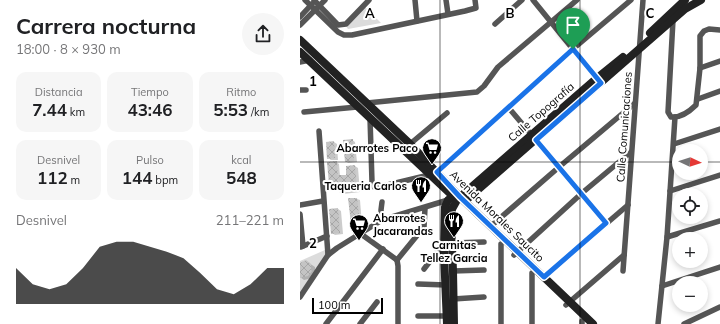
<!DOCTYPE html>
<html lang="es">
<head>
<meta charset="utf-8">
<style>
  body { margin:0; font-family:Mulish,sans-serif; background:#f6f6f6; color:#202124; height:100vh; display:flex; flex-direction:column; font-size:15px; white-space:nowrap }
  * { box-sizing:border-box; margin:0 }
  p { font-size:13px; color:#757577 }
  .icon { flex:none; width:22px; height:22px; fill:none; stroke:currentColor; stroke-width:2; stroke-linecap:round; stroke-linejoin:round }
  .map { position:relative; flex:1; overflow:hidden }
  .details { display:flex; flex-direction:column; background:#fff; width:300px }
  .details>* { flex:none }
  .needle { width:26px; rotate:94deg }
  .tools { position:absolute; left:372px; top:144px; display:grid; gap:8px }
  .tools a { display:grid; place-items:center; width:36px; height:36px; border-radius:50%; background:#fff; box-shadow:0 2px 6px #0003; font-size:20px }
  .scale { position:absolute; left:12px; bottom:10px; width:71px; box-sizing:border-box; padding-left:4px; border:2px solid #000; border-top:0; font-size:11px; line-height:14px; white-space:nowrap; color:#000; -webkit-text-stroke:3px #fff; paint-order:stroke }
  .pin { position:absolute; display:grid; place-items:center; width:34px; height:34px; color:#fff; margin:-41px -17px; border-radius:50% 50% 50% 0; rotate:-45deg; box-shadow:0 0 4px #0007 }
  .pin .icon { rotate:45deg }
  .round { display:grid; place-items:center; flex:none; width:42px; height:42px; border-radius:21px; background:#f6f6f6 }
  .head { display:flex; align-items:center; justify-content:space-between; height:68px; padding:0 16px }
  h1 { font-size:22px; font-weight:700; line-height:30px }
  .metrics { display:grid; grid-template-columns:repeat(3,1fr); gap:6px; height:68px; padding:4px 16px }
  .metrics div { display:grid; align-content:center; border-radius:10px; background:#f6f6f6; text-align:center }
  .metrics b { font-size:17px; font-weight:700 }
  .metrics small { font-size:11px; font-weight:400 }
  .metrics p { font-size:11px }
  .chart { height:112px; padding:8px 16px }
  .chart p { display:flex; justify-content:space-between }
  .chart svg { width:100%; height:72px; margin-top:4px; fill:#000; opacity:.7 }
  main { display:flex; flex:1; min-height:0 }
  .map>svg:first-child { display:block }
  .green { fill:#dcdcdc }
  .shadow { fill:#0003 }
  .building { fill:url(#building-cross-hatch) }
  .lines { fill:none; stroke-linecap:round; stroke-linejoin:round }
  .street { stroke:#555; stroke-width:5.5 }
  .secondary { stroke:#222; stroke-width:8 }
  .route-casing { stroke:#fff; stroke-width:8 }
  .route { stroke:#1a73e8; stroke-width:5 }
  .grid { fill:none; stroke:#000; stroke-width:1; stroke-opacity:0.55 }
  .labels { text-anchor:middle; stroke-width:4; stroke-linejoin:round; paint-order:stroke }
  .street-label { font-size:11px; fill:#000; stroke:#fff }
  .poi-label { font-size:11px; font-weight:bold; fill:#000; stroke:#fff; text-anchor:end }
  .grid-label { font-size:13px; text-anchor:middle; font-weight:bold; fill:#000; stroke:#fff; stroke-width:4; stroke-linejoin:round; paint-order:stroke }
</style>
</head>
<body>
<main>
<section class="details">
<div class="head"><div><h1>Carrera nocturna</h1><p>18:00 · 8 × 930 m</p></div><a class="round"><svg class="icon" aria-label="share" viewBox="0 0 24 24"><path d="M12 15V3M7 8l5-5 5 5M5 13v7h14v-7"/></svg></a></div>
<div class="metrics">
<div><p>Distancia</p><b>7.44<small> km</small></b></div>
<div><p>Tiempo</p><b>43:46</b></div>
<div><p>Ritmo</p><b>5:53<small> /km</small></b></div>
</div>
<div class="metrics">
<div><p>Desnivel</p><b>112<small> m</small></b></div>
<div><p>Pulso</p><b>144<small> bpm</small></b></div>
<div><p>kcal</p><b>548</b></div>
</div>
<div class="chart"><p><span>Desnivel</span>211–221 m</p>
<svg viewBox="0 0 160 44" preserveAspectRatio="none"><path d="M0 44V22L10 32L20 35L30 32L40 22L50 9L60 6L70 6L80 9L90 12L100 16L110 25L120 35L130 38L140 32L150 22L160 22V44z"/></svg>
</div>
</section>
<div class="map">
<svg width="420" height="324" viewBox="0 0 420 324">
  <defs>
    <pattern id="building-cross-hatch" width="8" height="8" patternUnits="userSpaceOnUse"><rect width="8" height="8" fill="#c4c4c4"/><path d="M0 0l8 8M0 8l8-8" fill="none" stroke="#a7a7a7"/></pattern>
  </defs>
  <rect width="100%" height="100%" fill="#fff"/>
  <g class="green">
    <path d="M65,7L81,23L48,29L46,26Z"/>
    <path d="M25,250L27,256L0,292V261Z"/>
  </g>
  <g class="shadow">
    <path d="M52,140L55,142L57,162L48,163L46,161Z"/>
    <path d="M34,142L37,144L38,160H31L28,158Z"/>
    <path d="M36,162L39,164L40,176H48L47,167L55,166L58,168L60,192L43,194L40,193V185H32L30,184Z"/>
    <path d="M50,199H57L60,200L62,225H55L52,224Z"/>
    <path d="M38,209L41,211L43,234L35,235L32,233L30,210Z"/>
    <path d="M6,261L15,267V273L12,278L4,280L0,277V264Z"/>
  </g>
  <g class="building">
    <path d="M53,139L54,161L45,162L43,140Z"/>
    <path d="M34,141L35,158L27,159L26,142Z"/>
    <path d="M37,161L38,183L29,184L27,162Z"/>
    <path d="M55,165L57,191L40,193L38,175H46V166Z"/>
    <path d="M48,198H57L60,224H51Z"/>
    <path d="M38,208L40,233L31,234L29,209Z"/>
    <path d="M6,260L11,264V270L12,271L8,276L0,278V263Z"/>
  </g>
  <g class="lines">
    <g class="street">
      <path d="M5,0L38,32L44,35H52L165,11L176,8L175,0"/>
      <path d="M14,0L38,25L46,24L69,0"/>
      <path d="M115,0L117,21"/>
      <path d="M146,0L148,14"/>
      <path d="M233,0L298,80"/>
      <path d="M0,17L12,4"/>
      <path d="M373,20L368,112L371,117C381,118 389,112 396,105L400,68V36L404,31L409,29L420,30"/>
      <path d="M195,24L222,0"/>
      <path d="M0,25L25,0"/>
      <path d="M0,62L10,60"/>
      <path d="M400,68L420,61"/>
      <path d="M0,90H6"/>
      <path d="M398,99L420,91"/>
      <path d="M67,103L177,92L184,86L198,67L277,0"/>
      <path d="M208,107L306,223"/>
      <path d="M4,112L57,107"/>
      <path d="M70,118L72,182L74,187H79L129,175"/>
      <path d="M19,131L28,255"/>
      <path d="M110,144L147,113"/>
      <path d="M374,144L420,129"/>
      <path d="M137,172L273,49L331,0"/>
      <path d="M370,191L420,175"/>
      <path d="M82,202L81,210L82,220"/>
      <path d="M0,205L23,201"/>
      <path d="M0,214L3,246"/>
      <path d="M191,226L259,167L335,103"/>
      <path d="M61,234L97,260"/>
      <path d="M367,237L420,221"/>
      <path d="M152,243L184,242"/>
      <path d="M201,244V324"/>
      <path d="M1,247L27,236"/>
      <path d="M214,255L282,193L331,152"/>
      <path d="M97,260L98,266V324"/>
      <path d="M97,260L124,227L125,208"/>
      <path d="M124,269L144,243"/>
      <path d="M153,271L184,270"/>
      <path d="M323,271L343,0"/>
      <path d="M232,273V324"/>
      <path d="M244,277L328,205"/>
      <path d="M118,284L146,285"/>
      <path d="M362,286L420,267"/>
      <path d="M0,297L28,255L37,248L82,220L148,200"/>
      <path d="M153,299L184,297"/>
      <path d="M266,305L324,255"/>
      <path d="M118,316H149"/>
      <path d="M282,321V324"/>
      <path d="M26,324L83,249"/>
      <path d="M60,324L77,302"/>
      <path d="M358,324L367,237L375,117"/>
      <path d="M384,324L420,307"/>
    </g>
    <g class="secondary">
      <path d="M350,33L385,0"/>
      <path d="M0,40L110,144L160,197L293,324"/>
      <path d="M0,52L155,198"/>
      <path d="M160,197L297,78L323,57"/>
      <path d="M165,201L385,9L401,0"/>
      <path d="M147,324L144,253L145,207L148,200L153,196L158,197"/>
      <path d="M154,324L153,271L151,222L152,209L157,200"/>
    </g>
  </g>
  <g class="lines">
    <defs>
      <path id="route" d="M273,49L301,83L236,140L306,223L244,277L160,197L137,172Z"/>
    </defs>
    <use href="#route" class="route-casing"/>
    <use href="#route" class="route"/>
  </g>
  <path class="grid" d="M140,0V324M280,0V324M0,162H379M401,162H420"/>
  <defs>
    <symbol id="supermarket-pin" viewBox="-11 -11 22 30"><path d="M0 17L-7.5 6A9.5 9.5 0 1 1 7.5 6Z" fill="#000" stroke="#fff"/><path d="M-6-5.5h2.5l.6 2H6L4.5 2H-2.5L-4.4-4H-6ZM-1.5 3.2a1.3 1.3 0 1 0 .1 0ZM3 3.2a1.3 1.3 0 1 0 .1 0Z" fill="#fff"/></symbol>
    <symbol id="restaurant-pin" viewBox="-11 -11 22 30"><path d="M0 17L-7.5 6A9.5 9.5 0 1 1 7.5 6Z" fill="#000" stroke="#fff"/><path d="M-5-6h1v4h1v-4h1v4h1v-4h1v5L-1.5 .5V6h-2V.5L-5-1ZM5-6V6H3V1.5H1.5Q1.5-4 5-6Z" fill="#fff"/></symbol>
  </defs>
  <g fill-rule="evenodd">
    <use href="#supermarket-pin" x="121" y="137" width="22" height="30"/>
    <use href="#restaurant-pin" x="110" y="175" width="22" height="30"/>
    <use href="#restaurant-pin" x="143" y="210" width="22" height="30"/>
    <use href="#supermarket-pin" x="48" y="213" width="22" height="30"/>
  </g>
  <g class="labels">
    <g class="street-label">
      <text transform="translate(241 112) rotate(-41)" y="4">Calle Topografía</text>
      <text transform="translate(324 127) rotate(-86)" y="4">Calle Comunicaciones</text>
      <text transform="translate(197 216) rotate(44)" y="4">Avenida Morales Saucito</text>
    </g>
    <g class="poi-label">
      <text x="118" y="152">Abarrotes Paco</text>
      <text x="107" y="190">Taqueria Carlos</text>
      <text x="73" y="222" text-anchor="start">Abarrotes<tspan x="73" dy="13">Jacarandas</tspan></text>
      <text x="154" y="249" text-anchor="middle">Carnitas<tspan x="154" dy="13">Tellez Garcia</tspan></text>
    </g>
  </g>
  <g class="grid-label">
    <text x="70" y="18">A</text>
    <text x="210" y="18">B</text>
    <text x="350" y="18">C</text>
    <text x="13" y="86">1</text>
    <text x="13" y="248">2</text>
  </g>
</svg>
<div class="tools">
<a><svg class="needle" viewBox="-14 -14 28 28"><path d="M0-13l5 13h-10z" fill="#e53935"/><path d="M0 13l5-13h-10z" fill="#757577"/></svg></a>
<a><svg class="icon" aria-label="locate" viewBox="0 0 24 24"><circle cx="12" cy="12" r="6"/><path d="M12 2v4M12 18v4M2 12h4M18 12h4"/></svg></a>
<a>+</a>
<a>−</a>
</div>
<div class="scale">100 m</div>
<div class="pin" style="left:273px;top:49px;background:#1e9e55"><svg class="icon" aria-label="arrive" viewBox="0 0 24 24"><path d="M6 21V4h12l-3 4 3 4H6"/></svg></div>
</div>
</main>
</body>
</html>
